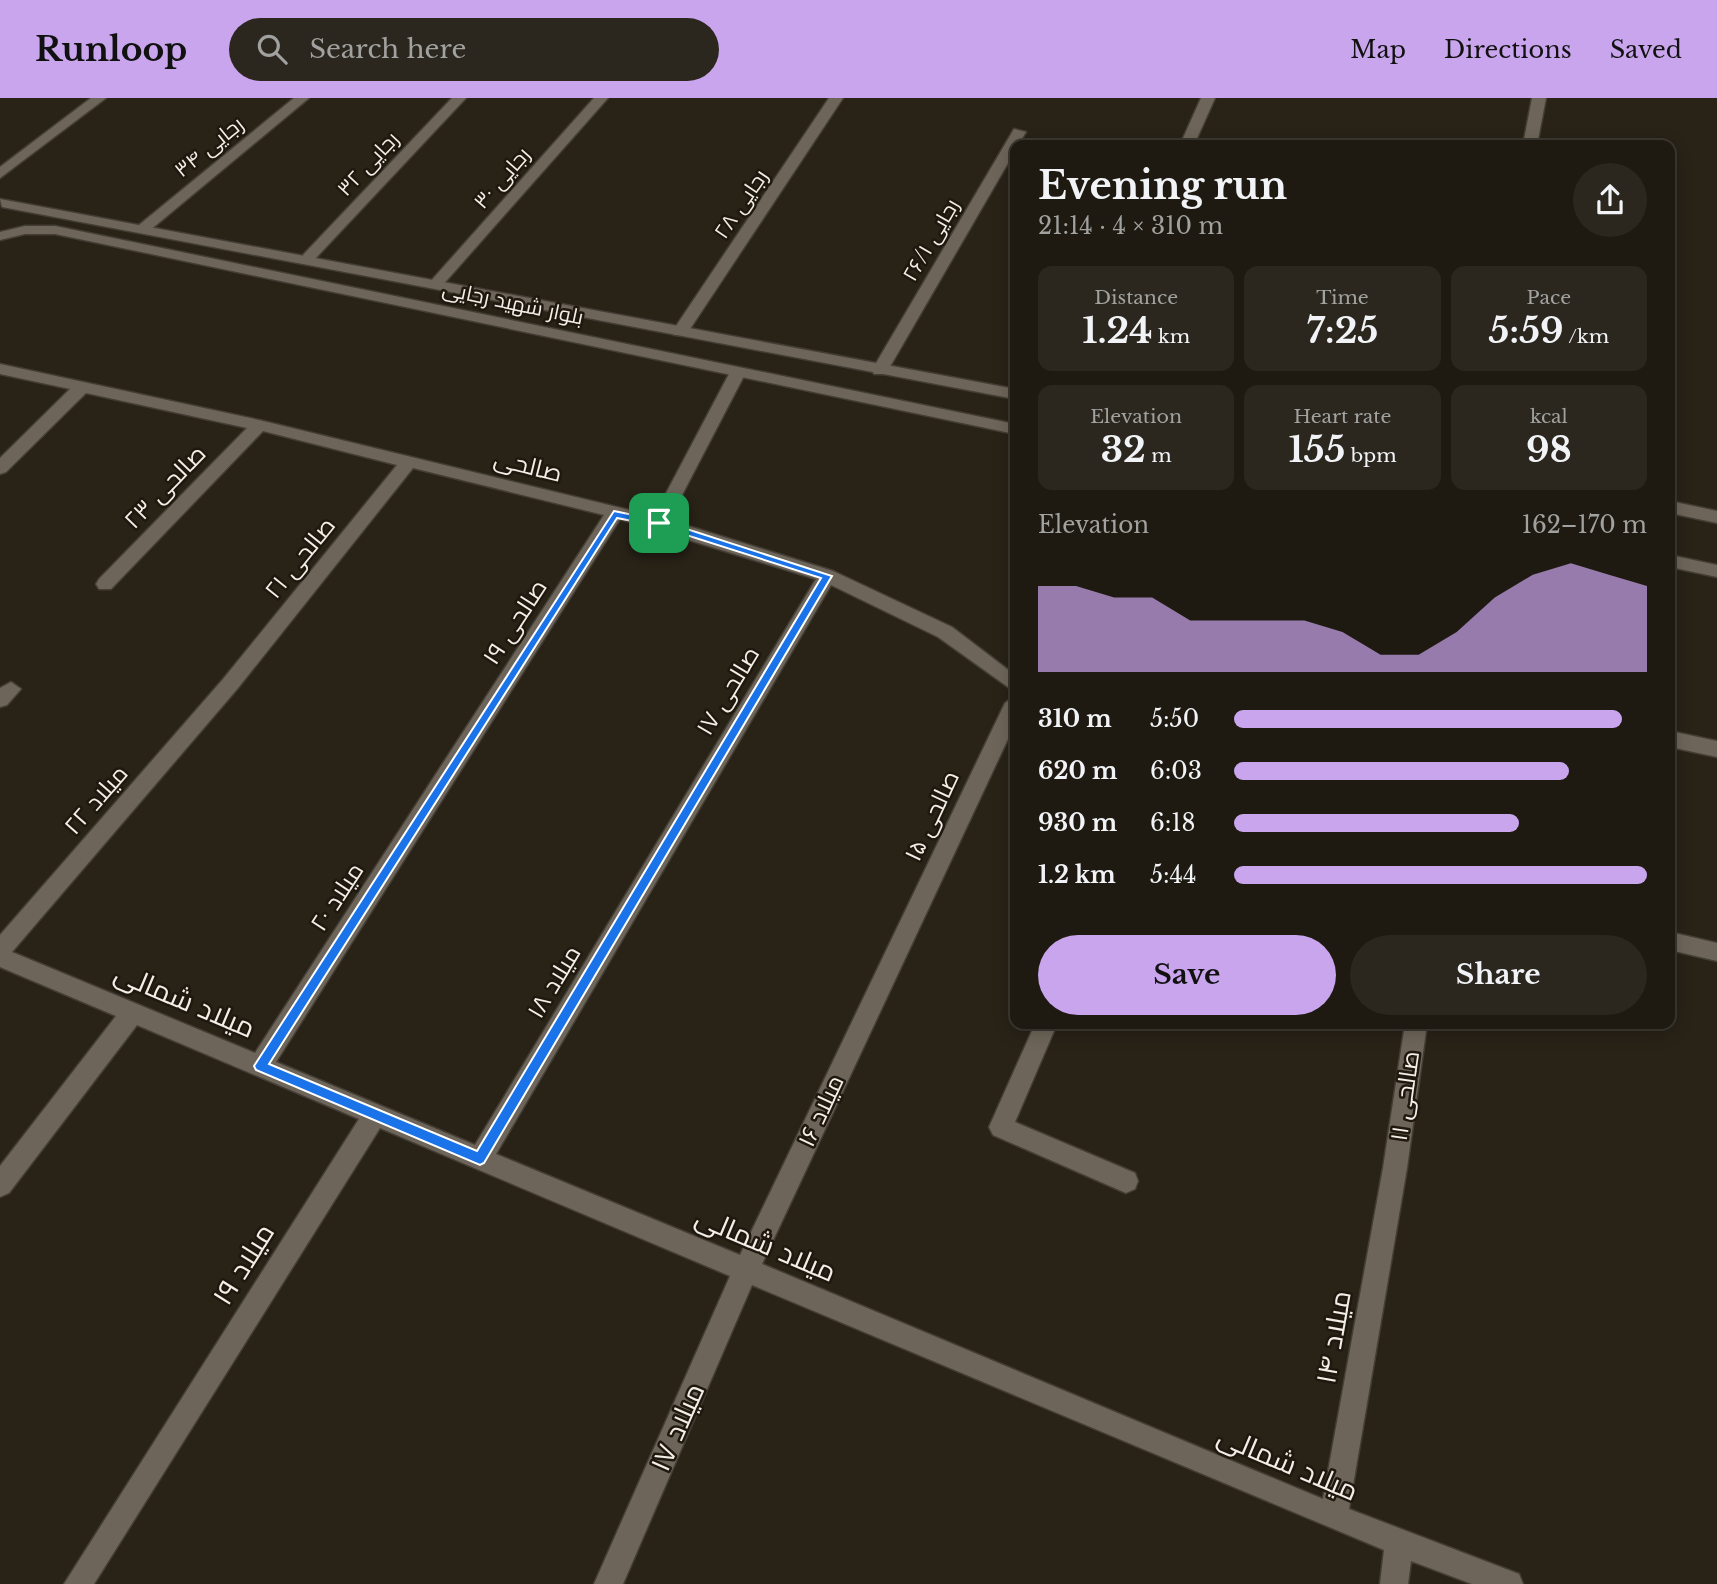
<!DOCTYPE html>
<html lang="en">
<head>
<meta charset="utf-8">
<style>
  body { margin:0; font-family:"Libre Baskerville",Cairo,serif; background:#2b271f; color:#f1f3f6; height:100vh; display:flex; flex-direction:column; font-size:26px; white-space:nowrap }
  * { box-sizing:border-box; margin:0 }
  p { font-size:23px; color:#a1a19f }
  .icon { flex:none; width:38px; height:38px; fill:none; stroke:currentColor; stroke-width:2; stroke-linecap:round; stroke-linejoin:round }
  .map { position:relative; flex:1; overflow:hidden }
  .side { position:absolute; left:1010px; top:42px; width:665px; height:889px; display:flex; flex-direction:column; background:#1e1a11; border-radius:14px; box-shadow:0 4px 18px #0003,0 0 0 2px #3c3831 }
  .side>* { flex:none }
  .pin { position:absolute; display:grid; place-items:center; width:60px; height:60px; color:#fff; margin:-30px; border-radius:14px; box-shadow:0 4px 10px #0006 }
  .round { display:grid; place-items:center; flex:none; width:74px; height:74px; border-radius:37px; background:#2b271f }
  .summary { display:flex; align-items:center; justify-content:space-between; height:119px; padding:0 28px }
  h1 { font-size:38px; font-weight:800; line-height:52px }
  .metrics { display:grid; grid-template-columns:repeat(3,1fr); gap:10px; height:119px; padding:7px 28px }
  .metrics div { display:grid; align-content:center; border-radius:14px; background:#2b271f; text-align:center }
  .metrics b { font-size:35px; font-weight:800 }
  .metrics small { font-size:19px; font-weight:400 }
  .metrics p { font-size:19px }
  .chart { height:196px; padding:14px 28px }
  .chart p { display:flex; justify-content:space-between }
  .chart svg { width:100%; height:126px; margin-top:7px; fill:#c9a5ee; opacity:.7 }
  .button { display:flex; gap:14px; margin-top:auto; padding:14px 28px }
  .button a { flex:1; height:80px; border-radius:42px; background:#c9a5ee; color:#111; font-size:28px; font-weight:800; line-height:80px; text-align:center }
  .button a+a { background:#2b271f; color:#f1f3f6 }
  ul { padding:0 28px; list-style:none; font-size:23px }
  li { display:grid; grid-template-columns:112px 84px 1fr; align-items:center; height:52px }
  li i { height:18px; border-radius:9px; background:#c9a5ee }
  header { display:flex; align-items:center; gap:42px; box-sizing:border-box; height:98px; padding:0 35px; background:#c9a5ee; color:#111 }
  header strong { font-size:33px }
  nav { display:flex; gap:38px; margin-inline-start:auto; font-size:24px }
  .search { width:490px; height:63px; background:#2b271f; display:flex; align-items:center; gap:18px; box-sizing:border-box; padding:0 24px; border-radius:38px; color:#a1a19f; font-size:26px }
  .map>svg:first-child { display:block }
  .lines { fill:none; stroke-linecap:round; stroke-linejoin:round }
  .street-casing { stroke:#433d35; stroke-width:3 }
  .secondary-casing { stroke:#433d35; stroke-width:3 }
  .street { fill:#6d6559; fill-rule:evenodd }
  .secondary { fill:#6d6559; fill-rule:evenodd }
  .route { fill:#1a73e8; stroke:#fff; stroke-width:2; fill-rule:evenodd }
  .labels { text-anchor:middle; stroke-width:5; stroke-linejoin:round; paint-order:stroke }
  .far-street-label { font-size:21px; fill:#f3eee7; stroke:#1e180e }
  .street-label { font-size:24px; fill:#f3eee7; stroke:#1e180e }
  .near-street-label { font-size:28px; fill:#f3eee7; stroke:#1e180e }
</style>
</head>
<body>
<header>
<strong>Runloop</strong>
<div class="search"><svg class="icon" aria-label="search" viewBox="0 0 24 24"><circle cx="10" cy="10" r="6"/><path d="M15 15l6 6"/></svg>Search here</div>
<nav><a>Map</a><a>Directions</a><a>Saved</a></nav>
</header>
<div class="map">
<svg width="1717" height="1486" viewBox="0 0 1717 1486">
  <rect width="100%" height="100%" fill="#282217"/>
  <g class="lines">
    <defs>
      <g id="street">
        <path d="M91,0H106L0,80V69Z"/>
        <path d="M294,0H309L149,133H139V127Z"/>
        <path d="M452,0H466L313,163H303V157Z"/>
        <path d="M594,0H608L440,190H430V184Z"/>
        <path d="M829,0H843L686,237H674L672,234Z"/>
        <path d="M1201,0H1215L1194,47H1180Z"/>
        <path d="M1532,0H1546L1537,47H1523Z"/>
        <path d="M1014,31L1026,34L1018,47H1015V53L888,272L886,276H874L872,272Z"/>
        <path d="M0,266L259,322L654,418L729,276L737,271L743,272L745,276L669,422L833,473L952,529L1015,577V594L938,539L831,487L496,1056L740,1157L1005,605L1015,598V626L762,1166L1323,1401L1383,1070L1405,926H1427L1407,1070L1349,1411L1519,1476L1523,1486H1472L1411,1463L1408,1486H1380L1384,1452L752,1187L623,1486H594L730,1178L380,1030L94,1486H64L359,1021L137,927L9,1095L0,1099V1068L116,918L0,869V837L224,580L397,367L263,333L111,491H99L96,486L99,481L247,330L86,295L6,374L0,376V360L70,291L0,276ZM413,370L604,417L255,955L12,854L238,590ZM620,421L816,481L475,1047L276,964Z"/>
        <path d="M11,584L21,591L7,607L0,609V590Z"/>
        <path d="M1670,633L1717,643V659L1670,649Z"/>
        <path d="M1670,834L1717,845V863L1670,852Z"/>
        <path d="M1035,926H1057L1015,1024L1135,1075L1138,1083L1135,1091L1126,1095L993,1037L989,1029Z"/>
      </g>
      <g id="secondary">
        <path d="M0,101L1015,291V301L2,109Z"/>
        <path d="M25,128H55L1015,326V336L55,136H25L0,142V134Z"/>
        <path d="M1670,403L1717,413V425L1670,415Z"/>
        <path d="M1670,457L1717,467V479L1670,469Z"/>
      </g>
    </defs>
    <use href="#street" class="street-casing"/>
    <use href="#secondary" class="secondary-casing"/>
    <use href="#street" class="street"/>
    <use href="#secondary" class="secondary"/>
  </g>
  <path class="route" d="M614,413L662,423L832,478L484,1065L480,1067L256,972L254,968ZM617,420L658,428L821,480L477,1053L269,966Z"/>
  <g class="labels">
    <g class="far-street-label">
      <text transform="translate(209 49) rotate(-39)" y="7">رجایی ۳۴</text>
      <text transform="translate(368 66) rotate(-47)" y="7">رجایی ۳۲</text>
      <text transform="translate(502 80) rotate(-49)" y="7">رجایی ۳۰</text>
      <text transform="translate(741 106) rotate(-56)" y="7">رجایی ۲۸</text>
      <text transform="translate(931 142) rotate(-60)" y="7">رجایی ۲۶/۱</text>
      <text transform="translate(513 205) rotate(12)" y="7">بلوار شهید رجایی</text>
    </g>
    <g class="street-label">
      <text transform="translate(528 368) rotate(14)" y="8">صالحی</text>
      <text transform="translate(165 389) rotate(-46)" y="8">صالحی ۲۳</text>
      <text transform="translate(300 460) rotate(-51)" y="8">صالحی ۲۱</text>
      <text transform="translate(515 524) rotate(-57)" y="8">صالحی ۱۹</text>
      <text transform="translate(728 593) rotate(-59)" y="8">صالحی ۱۷</text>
      <text transform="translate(96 702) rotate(-49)" y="8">میلاد ۲۲</text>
      <text transform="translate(932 718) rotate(-65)" y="8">صالحی ۱۵</text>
      <text transform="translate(337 799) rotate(-57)" y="8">میلاد ۲۰</text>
      <text transform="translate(554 884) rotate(-59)" y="8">میلاد ۱۸</text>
      <text transform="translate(1405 998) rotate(-82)" y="8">صالحی ۱۱</text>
      <text transform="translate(821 1013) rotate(-65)" y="8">میلاد ۱۶</text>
    </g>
    <g class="near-street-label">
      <text transform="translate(185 902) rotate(23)" y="10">میلاد شمالی</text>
      <text transform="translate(766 1146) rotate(23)" y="10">میلاد شمالی</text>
      <text transform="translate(243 1166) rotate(-58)" y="10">میلاد ۱۹</text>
      <text transform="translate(1333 1239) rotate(-80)" y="10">میلاد ۱۴</text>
      <text transform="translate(677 1329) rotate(-66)" y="10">میلاد ۱۷</text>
      <text transform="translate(1288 1365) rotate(23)" y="10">میلاد شمالی</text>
    </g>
  </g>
</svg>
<div class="pin" style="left:659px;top:425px;background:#1e9e55"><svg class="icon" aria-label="arrive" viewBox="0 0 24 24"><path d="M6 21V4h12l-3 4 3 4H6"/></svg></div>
<section class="side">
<div class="summary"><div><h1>Evening run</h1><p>21:14 · 4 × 310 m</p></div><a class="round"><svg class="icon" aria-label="share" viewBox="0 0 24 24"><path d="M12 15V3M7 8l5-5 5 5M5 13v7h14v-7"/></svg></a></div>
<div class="metrics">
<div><p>Distance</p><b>1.24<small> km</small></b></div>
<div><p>Time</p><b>7:25</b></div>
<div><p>Pace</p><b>5:59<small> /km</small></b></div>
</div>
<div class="metrics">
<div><p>Elevation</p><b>32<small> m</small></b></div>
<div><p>Heart rate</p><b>155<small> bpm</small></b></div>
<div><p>kcal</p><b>98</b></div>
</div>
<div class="chart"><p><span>Elevation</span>162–170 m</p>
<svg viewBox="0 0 160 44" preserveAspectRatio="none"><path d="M0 44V14L10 14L20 18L30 18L40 26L50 26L60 26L70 26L80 30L90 38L100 38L110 30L120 18L130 10L140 6L150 10L160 14V44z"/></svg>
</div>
<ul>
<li><b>310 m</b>5:50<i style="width:94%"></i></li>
<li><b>620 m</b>6:03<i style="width:81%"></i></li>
<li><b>930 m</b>6:18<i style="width:69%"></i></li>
<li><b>1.2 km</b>5:44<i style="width:100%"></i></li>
</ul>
<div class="button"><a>Save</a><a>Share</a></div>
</section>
</div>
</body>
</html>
